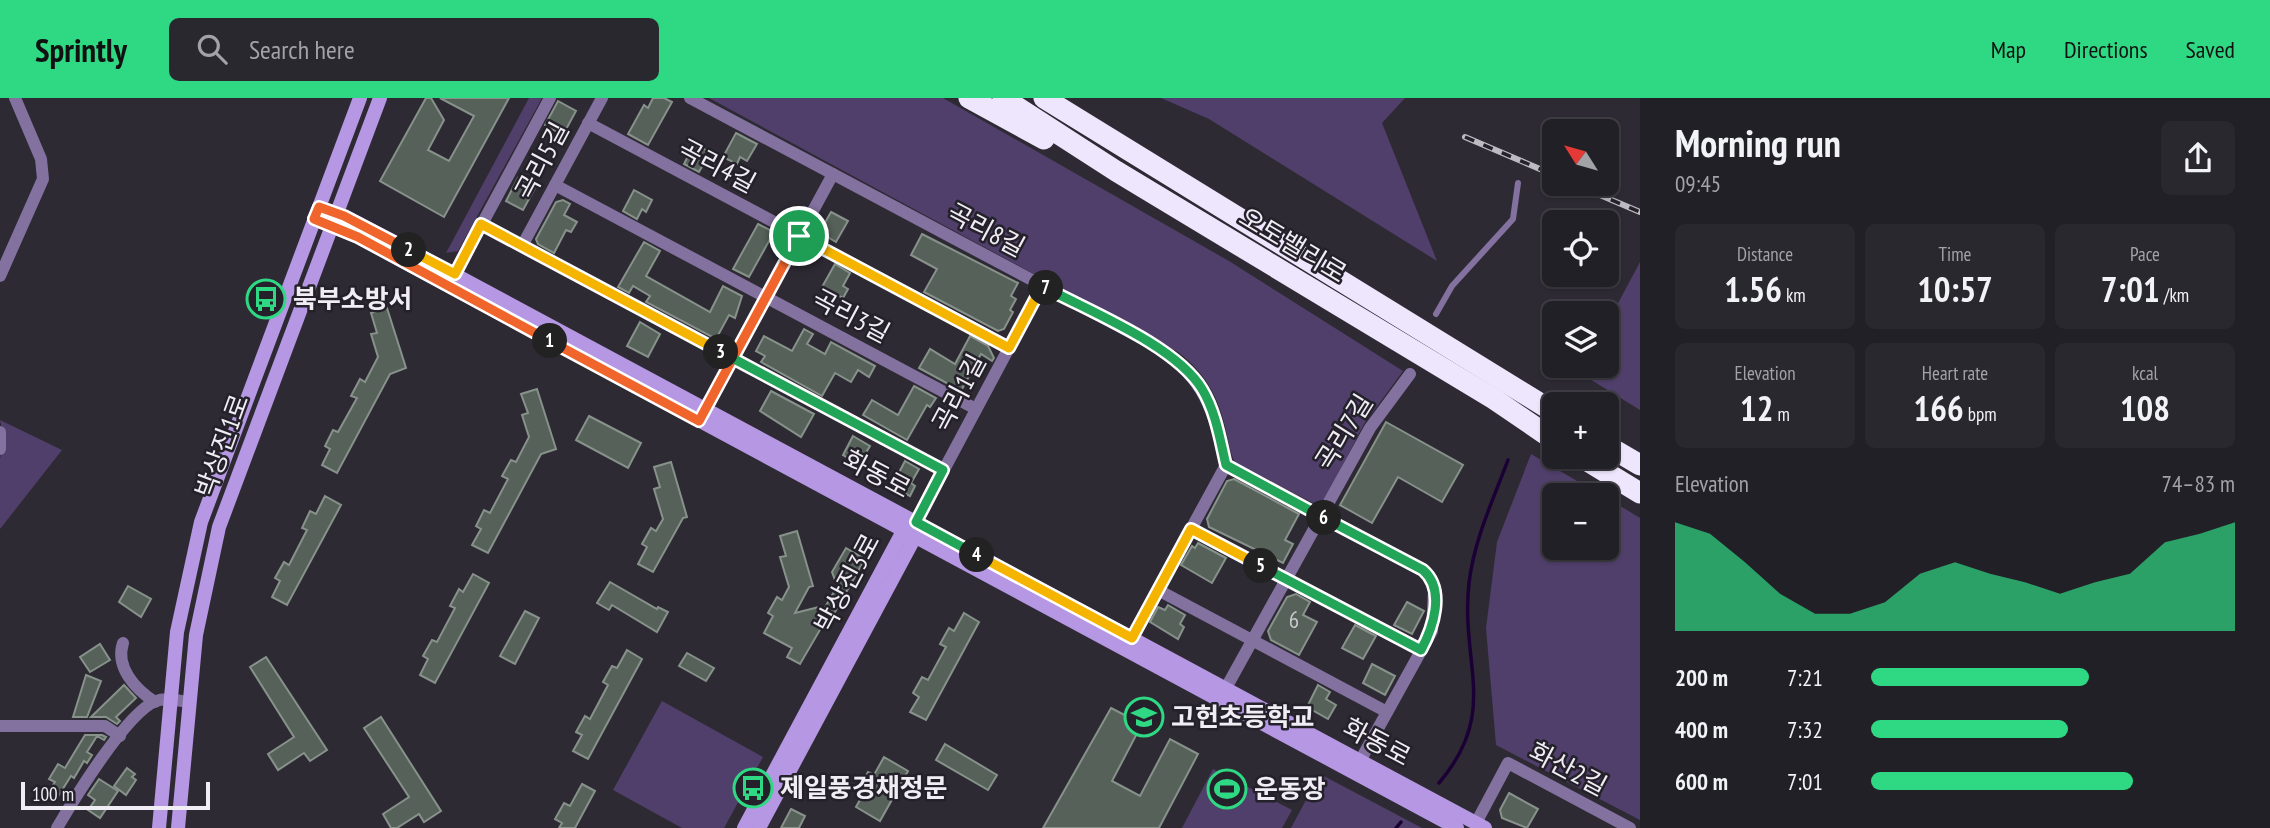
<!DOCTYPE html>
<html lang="en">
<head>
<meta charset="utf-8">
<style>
  body { margin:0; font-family:"PT Sans Narrow","Noto Sans KR",sans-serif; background:#2a282f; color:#f1f3f6; height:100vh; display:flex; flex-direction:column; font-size:26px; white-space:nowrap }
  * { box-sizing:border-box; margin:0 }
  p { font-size:23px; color:#a2a3a7 }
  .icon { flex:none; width:38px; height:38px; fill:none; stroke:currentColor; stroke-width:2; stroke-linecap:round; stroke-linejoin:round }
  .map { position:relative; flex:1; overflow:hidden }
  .details { display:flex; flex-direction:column; background:#222027; width:630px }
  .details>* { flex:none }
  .needle { width:46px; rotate:307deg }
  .tools { position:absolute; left:1542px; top:21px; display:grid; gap:14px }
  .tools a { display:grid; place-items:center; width:77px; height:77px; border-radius:10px; background:#222027; box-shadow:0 2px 5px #0004,0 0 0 2px #3f3e44; font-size:35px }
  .scale { position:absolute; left:21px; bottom:18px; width:189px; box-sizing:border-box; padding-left:7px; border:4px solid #f0edf4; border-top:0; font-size:19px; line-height:24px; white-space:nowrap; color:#f0edf4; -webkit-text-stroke:5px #24212a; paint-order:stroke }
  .pin { position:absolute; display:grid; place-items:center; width:60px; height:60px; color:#fff; margin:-30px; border:4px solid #fff; border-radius:50%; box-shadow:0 2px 7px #0007 }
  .km { position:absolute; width:35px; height:35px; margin:-18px; border-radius:50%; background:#222; color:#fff; font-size:19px; line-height:35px; text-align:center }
  .round { display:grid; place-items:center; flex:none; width:74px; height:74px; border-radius:10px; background:#2a282f }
  .summary { display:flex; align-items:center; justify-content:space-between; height:119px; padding:0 35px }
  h1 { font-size:38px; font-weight:600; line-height:52px }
  .metrics { display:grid; grid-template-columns:repeat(3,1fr); gap:10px; height:119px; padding:7px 35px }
  .metrics div { display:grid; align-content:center; border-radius:10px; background:#2a282f; text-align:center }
  .metrics b { font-size:35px; font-weight:600 }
  .metrics small { font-size:19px; font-weight:400 }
  .metrics p { font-size:19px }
  .chart { height:196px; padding:14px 35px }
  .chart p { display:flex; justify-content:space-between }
  .chart svg { width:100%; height:126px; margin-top:7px; fill:#2fd883; opacity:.7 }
  ul { padding:0 35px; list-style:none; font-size:23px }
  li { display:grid; grid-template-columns:112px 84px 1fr; align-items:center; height:52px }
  li i { height:18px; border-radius:9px; background:#2fd883 }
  header { display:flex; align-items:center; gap:42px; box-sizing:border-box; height:98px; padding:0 35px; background:#2fd883; color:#111 }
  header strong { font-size:33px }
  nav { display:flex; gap:38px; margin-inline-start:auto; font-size:24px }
  .search { width:490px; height:63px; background:#2a282f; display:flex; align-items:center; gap:18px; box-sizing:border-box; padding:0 24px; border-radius:10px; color:#a2a3a7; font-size:26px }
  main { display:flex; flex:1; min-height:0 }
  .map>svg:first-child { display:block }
  .green { fill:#503f6a }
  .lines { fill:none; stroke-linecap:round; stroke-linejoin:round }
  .stream { stroke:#1b0036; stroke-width:3.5 }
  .building { fill:#56615a; stroke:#86928a; stroke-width:2 }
  .lane { stroke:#8371a0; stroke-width:6 }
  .street { stroke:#8371a0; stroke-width:12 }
  .secondary { stroke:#b597e3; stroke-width:14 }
  .highway { stroke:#eee6fd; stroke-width:21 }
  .rail-casing { stroke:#bdbac1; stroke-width:6 }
  .rail { stroke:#24212a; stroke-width:3.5; stroke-dasharray:10; stroke-linecap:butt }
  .split-1-casing { stroke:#fff; stroke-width:14 }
  .split-2-casing { stroke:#fff; stroke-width:14 }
  .split-3-casing { stroke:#fff; stroke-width:14 }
  .split-4-casing { stroke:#fff; stroke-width:14 }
  .split-5-casing { stroke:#fff; stroke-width:14 }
  .split-6-casing { stroke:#fff; stroke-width:14 }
  .split-7-casing { stroke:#fff; stroke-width:14 }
  .split-8-casing { stroke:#fff; stroke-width:14 }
  .split-1 { stroke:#f0652b; stroke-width:9 }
  .split-2 { stroke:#f0652b; stroke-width:9 }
  .split-3 { stroke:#f5b400; stroke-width:9 }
  .split-4 { stroke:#22a559; stroke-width:9 }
  .split-5 { stroke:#f5b400; stroke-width:9 }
  .split-6 { stroke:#22a559; stroke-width:9 }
  .split-7 { stroke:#22a559; stroke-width:9 }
  .split-8 { stroke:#f5b400; stroke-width:9 }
  .labels { text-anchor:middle; stroke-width:5; stroke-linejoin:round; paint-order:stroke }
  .number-label { font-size:23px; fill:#cacace }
  .street-label { font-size:26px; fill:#f0edf4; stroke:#24212a }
  .poi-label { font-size:26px; font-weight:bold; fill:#f0edf4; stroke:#24212a; text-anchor:start }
</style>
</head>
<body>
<header>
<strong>Sprintly</strong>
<div class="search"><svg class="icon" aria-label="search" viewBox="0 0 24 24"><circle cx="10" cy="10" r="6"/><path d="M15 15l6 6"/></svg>Search here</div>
<nav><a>Map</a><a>Directions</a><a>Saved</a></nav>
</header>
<main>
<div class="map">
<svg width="1640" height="730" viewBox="0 0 1640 730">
  <rect width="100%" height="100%" fill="#2e2a34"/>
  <g class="green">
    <path d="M529,0H542L458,153L446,155Z"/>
    <path d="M709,0H943L1229,163L1403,273L1364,326L1325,401L1313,405L1235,365C1229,352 1228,341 1225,328C1217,296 1204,274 1178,254Z"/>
    <path d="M1161,0H1405L1382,25L1437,163L1209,21Z"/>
    <path d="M1640,164V312L1580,275L1584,268H1606L1607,226Z"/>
    <path d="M0,322L62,352L0,431V361L4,339Z"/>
    <path d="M1531,356L1601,397H1554V450H1606L1607,400L1640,420V722L1496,647L1486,530L1497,444Z"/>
    <path d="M662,603L763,659L724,730H682L613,692Z"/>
    <path d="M1213,671L1292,712L1282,730H1182Z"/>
    <path d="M1320,676L1422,730H1291Z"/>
  </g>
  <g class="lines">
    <g class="stream">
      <path d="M1439,685C1500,613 1460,567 1469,485C1474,442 1493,402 1508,362"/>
      <path d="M1396,730L1401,724"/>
    </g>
  </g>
  <g class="building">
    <path d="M426,0H431L444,22L428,52L449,63L474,18L440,0H509L444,119L380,83Z"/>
    <path d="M653,0H664L672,4L648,47L628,36L644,7L648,10Z"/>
    <path d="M558,3L576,13L563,37L545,27Z"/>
    <path d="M736,35L757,46L747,63L740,59L737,66L723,59Z"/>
    <path d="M694,46L718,58L712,71L703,67L699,74L684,66Z"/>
    <path d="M518,80L535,90L523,112L506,103Z"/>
    <path d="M634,92L652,102L646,114L642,111L637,121L623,113Z"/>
    <path d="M563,102L570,106L564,117L577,124L571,134L566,132L554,155L538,146L536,141L556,104Z"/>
    <path d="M831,114L848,123L836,144L824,137L822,130Z"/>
    <path d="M758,126L774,134L749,179L733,171Z"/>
    <path d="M922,136L1018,185L1011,198L1016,201L1010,212L1013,214L1004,231L998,233L924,194L937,171L911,157Z"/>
    <path d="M644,144L660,153L646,178L710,214L723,188L742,198L735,220L729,217L716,241L646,204L650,198L633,188L629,195L618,189Z"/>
    <path d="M835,166L850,175L843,188L848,191L843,200L822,189Z"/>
    <path d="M387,210L406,270L390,276L337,375L322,367L330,351L325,348L333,332L338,334L357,300L351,298L360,281L365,284L378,259L371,236L377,235L371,215Z"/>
    <path d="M640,224L660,236L648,259L627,248Z"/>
    <path d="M804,231L813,236L807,246L825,256L831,244L875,268L869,279L858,272L851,284L835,275L822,298L761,264L765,258L756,253L764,238L792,253Z"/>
    <path d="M970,238L988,248L994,260L992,263L981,256L961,293L919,270L930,251L955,266Z"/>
    <path d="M914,288L936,300L930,309L927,307L907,342L863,317L872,302L898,317Z"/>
    <path d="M537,291L556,351L541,356L488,455L472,447L481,431L476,428L484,412L490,415L508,381L502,378L511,362L516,364L529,339L522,317L528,315L521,296Z"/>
    <path d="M771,293L814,316L801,339L760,313Z"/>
    <path d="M589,318L641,345L628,370L576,342Z"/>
    <path d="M1386,324L1463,367L1442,404L1398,379L1372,425L1340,407Z"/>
    <path d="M853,338L870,348L859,366L843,357Z"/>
    <path d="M905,363L919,371L911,385L915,388L910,398L892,388Z"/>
    <path d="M671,364L687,419L683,420L653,474L638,466L647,449L642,446L651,430L656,433L663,421L654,391L660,389L654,369Z"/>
    <path d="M1234,381L1299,416L1285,442L1293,446L1283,465L1209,429L1207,421L1227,383Z"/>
    <path d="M325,398L341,407L287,507L272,499L280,483L275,480L284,464L289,467L307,432L302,430L310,413L316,416Z"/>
    <path d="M797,433L813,488L809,489L795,515L819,509L824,525L800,566L787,559L792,550L764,535L773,518L768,515L777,499L782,502L789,489L780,459L786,458L780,438Z"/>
    <path d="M1198,445L1226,460L1212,485L1181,467L1192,448L1195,450Z"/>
    <path d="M846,450L865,461L831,521L821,516L842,480L835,482L832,474Z"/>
    <path d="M473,476L489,485L435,585L420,577L428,561L423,558L432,542L437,544L455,510L450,508L459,491L463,494Z"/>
    <path d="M610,484L657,511L658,509L668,514L657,534L612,507L609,512L597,505Z"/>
    <path d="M128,488L151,501L141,519L119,504Z"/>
    <path d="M1296,496L1310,504L1303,517L1317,524L1299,557L1271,542L1268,533L1287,499Z"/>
    <path d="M1407,504L1424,513L1412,536L1394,527Z"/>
    <path d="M1168,507L1185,517L1180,526L1184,529L1178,541L1150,524L1158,509L1165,512Z"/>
    <path d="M525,513L539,520L515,566L500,558Z"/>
    <path d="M964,515L979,524L926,622L910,614L919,599L913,595L922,579L928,582L946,549L940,546L949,530L954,533Z"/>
    <path d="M1355,527L1376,538L1363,561L1342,550Z"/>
    <path d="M100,546L110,562L90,574L80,559Z"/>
    <path d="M627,552L642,561L588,661L573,653L582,637L576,634L585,618L590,621L608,587L603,584L612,568L617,570Z"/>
    <path d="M687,555L714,570L706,583L679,568Z"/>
    <path d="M266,559L327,652L310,663L304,655L278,672L268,656L294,639L250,569Z"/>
    <path d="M1372,566L1395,578L1385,597L1363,585Z"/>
    <path d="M86,577L101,583L87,619H73Z"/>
    <path d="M124,587L136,600L116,619L120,623L117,626L106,619H91Z"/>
    <path d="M1318,587L1330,594L1326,601L1336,607L1328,621L1307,609Z"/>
    <path d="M1111,610L1142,626L1112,683L1140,698L1170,641L1198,656L1159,730H1043Z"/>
    <path d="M381,619L441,713L424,724L419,716L397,730H391L383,716L409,699L364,630Z"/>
    <path d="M85,637H102L106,639L104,642L97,638L87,654L92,657L87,665L84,663L74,680L71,678L57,700L48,694L55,684L49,681L58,666L65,670Z"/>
    <path d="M945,646L997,677L988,692L936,662Z"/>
    <path d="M884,659L908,673L880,723L856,709L865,693L859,690L868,674L874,677Z"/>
    <path d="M127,670L135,676L132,679L136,682L126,697L114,688Z"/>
    <path d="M99,681L118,693L100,720L88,712L95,702L88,697Z"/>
    <path d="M582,686L595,693L575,730H559L562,725L555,721L564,705L570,708Z"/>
    <path d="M1509,695L1538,711L1527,730L1502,720L1500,712Z"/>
    <path d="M791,711L805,718L799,730H781Z"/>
  </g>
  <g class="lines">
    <path class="lane" d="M1436,216L1452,188L1513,121L1518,85"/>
    <g class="street">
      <path d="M690,0L1156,248C1206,281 1213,312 1226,367L1427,475L1434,491L1432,533L1360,663"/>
      <path d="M588,25L1009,249"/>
      <path d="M555,87L976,311"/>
      <path d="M481,126L943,372"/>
      <path d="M522,148L602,0"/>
      <path d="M455,176L550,0"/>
      <path d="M0,178L43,81L41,61L15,0"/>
      <path d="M701,319L833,76"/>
      <path d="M0,334V351"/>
      <path d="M916,424L1042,188"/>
      <path d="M1191,431L1421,552"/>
      <path d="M1158,492L1387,614"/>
      <path d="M123,545C115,569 135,591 155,604"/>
      <path d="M1127,548L1226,367"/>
      <path d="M1221,599L1370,330L1410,276"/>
      <path d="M0,628H105L120,638"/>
      <path d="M1476,725L1508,665L1630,730"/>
      <path d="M57,730C74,701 127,614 156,603C166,599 179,603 189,604"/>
    </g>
    <g class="secondary">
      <path d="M319,109L344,118L396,145L1485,730"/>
      <path d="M314,121L358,139L1457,730"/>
      <path d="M159,730L177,534L201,424L360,0"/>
      <path d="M178,730L196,537L219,429L380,0"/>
      <path d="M744,730L903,433L909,429"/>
      <path d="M759,730L915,439V431"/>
    </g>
    <g class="highway">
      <path d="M969,0L1044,41"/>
      <path d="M1003,0L1116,73L1494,301L1554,342"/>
      <path d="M1044,0L1554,314"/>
      <path d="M1606,347L1640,367"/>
      <path d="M1581,359L1640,395"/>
    </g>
    <defs>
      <g id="rail">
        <path d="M1465,39L1554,77"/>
        <path d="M1574,86L1640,114"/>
      </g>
    </defs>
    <use href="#rail" class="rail-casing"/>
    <use href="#rail" class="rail"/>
  </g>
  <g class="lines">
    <defs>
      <path id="split-1" d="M550,243L699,323L799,138"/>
      <path id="split-2" d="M409,152L344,118L319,109L314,121L358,139L550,243"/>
      <path id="split-3" d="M409,152L455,176L481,126L721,254"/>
      <path id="split-4" d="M721,254L943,372L916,424L977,457"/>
      <path id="split-5" d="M977,457L1132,540L1191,431L1261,468"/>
      <path id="split-6" d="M1261,468L1421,552C1433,530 1446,492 1423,472L1324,420"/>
      <path id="split-7" d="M1046,190C1091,214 1176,248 1202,291C1216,314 1220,342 1226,367L1324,420"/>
      <path id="split-8" d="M799,138L1009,250L1042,188L1046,190"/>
    </defs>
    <use href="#split-1" class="split-1-casing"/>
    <use href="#split-2" class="split-2-casing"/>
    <use href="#split-3" class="split-3-casing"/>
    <use href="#split-4" class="split-4-casing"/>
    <use href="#split-5" class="split-5-casing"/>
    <use href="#split-6" class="split-6-casing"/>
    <use href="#split-7" class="split-7-casing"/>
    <use href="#split-8" class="split-8-casing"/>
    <use href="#split-1" class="split-1"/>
    <use href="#split-2" class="split-2"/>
    <use href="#split-3" class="split-3"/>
    <use href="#split-4" class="split-4"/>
    <use href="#split-5" class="split-5"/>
    <use href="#split-6" class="split-6"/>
    <use href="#split-7" class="split-7"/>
    <use href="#split-8" class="split-8"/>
  </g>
  <defs>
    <symbol id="bus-ring" viewBox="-11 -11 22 22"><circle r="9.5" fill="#24212a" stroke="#2fd883" stroke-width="1.5"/><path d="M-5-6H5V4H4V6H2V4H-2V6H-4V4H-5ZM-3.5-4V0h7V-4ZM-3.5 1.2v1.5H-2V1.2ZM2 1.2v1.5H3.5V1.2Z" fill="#2fd883"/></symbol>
    <symbol id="school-ring" viewBox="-11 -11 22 22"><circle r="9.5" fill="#24212a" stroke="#2fd883" stroke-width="1.5"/><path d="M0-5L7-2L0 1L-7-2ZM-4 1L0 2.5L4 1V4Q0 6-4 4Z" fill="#2fd883"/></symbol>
    <symbol id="stadium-ring" viewBox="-11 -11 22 22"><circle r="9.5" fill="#24212a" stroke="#2fd883" stroke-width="1.5"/><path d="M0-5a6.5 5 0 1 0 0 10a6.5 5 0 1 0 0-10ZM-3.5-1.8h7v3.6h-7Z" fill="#2fd883"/></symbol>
  </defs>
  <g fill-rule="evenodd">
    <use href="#bus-ring" x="244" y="179" width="44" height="44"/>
    <use href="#school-ring" x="1122" y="597" width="44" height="44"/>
    <use href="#bus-ring" x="731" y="668" width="44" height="44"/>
    <use href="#stadium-ring" x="1205" y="669" width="44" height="44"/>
  </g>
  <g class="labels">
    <g class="number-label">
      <text x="1294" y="530">6</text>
    </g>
    <g class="street-label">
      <text transform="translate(542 63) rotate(-62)" y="9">곡리5길</text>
      <text transform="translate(717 68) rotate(28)" y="9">곡리4길</text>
      <text transform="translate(986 132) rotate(28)" y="9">곡리8길</text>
      <text transform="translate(1293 147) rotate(31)" y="9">오토밸리로</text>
      <text transform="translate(851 218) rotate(28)" y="9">곡리3길</text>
      <text transform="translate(959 295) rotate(-62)" y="9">곡리1길</text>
      <text transform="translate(1344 334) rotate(-58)" y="9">곡리7길</text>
      <text transform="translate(222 348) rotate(-70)" y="9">박상진1로</text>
      <text transform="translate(877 376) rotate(28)" y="9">화동로</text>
      <text transform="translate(847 485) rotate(-62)" y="9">박상진3로</text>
      <text transform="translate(1377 644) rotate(28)" y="9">화동로</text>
      <text transform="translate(1568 671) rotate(28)" y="9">화산2길</text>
    </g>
    <g class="poi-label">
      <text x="293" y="210">북부소방서</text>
      <text x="1171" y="628">고헌초등학교</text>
      <text x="780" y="699">제일풍경채정문</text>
      <text x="1254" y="700">운동장</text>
    </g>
  </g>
</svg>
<div class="tools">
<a><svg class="needle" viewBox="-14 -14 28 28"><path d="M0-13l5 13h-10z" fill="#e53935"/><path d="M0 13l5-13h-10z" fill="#a2a3a7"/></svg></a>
<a><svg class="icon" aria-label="locate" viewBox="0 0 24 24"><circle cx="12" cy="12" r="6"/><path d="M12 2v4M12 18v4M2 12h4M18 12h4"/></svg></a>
<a><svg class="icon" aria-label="layers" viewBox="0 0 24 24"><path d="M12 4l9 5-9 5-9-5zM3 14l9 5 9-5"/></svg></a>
<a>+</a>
<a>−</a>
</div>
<div class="scale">100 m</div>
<div class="pin" style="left:799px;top:138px;background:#1e9e55"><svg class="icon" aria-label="arrive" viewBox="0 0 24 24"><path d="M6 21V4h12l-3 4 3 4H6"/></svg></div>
<b class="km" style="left:550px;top:243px">1</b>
<b class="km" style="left:409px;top:152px">2</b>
<b class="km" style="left:721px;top:254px">3</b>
<b class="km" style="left:977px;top:457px">4</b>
<b class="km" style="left:1261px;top:468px">5</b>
<b class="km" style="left:1324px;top:420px">6</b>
<b class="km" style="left:1046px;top:190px">7</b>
</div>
<section class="details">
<div class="summary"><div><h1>Morning run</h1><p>09:45</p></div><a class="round"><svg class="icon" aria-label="share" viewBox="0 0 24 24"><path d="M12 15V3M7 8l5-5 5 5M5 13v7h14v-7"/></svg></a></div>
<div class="metrics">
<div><p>Distance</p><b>1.56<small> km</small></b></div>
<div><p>Time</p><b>10:57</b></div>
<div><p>Pace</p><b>7:01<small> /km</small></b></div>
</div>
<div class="metrics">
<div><p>Elevation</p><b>12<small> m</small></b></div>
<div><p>Heart rate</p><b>166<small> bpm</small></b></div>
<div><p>kcal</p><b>108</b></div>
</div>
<div class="chart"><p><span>Elevation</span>74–83 m</p>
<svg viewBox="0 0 160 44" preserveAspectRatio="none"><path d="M0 44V6L10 10L20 20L30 31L40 38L50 38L60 34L70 24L80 20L90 24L100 27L110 31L120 27L130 24L140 13L150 10L160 6V44z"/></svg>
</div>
<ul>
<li><b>200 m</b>7:21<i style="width:60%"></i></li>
<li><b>400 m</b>7:32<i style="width:54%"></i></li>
<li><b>600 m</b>7:01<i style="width:72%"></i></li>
</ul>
</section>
</main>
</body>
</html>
